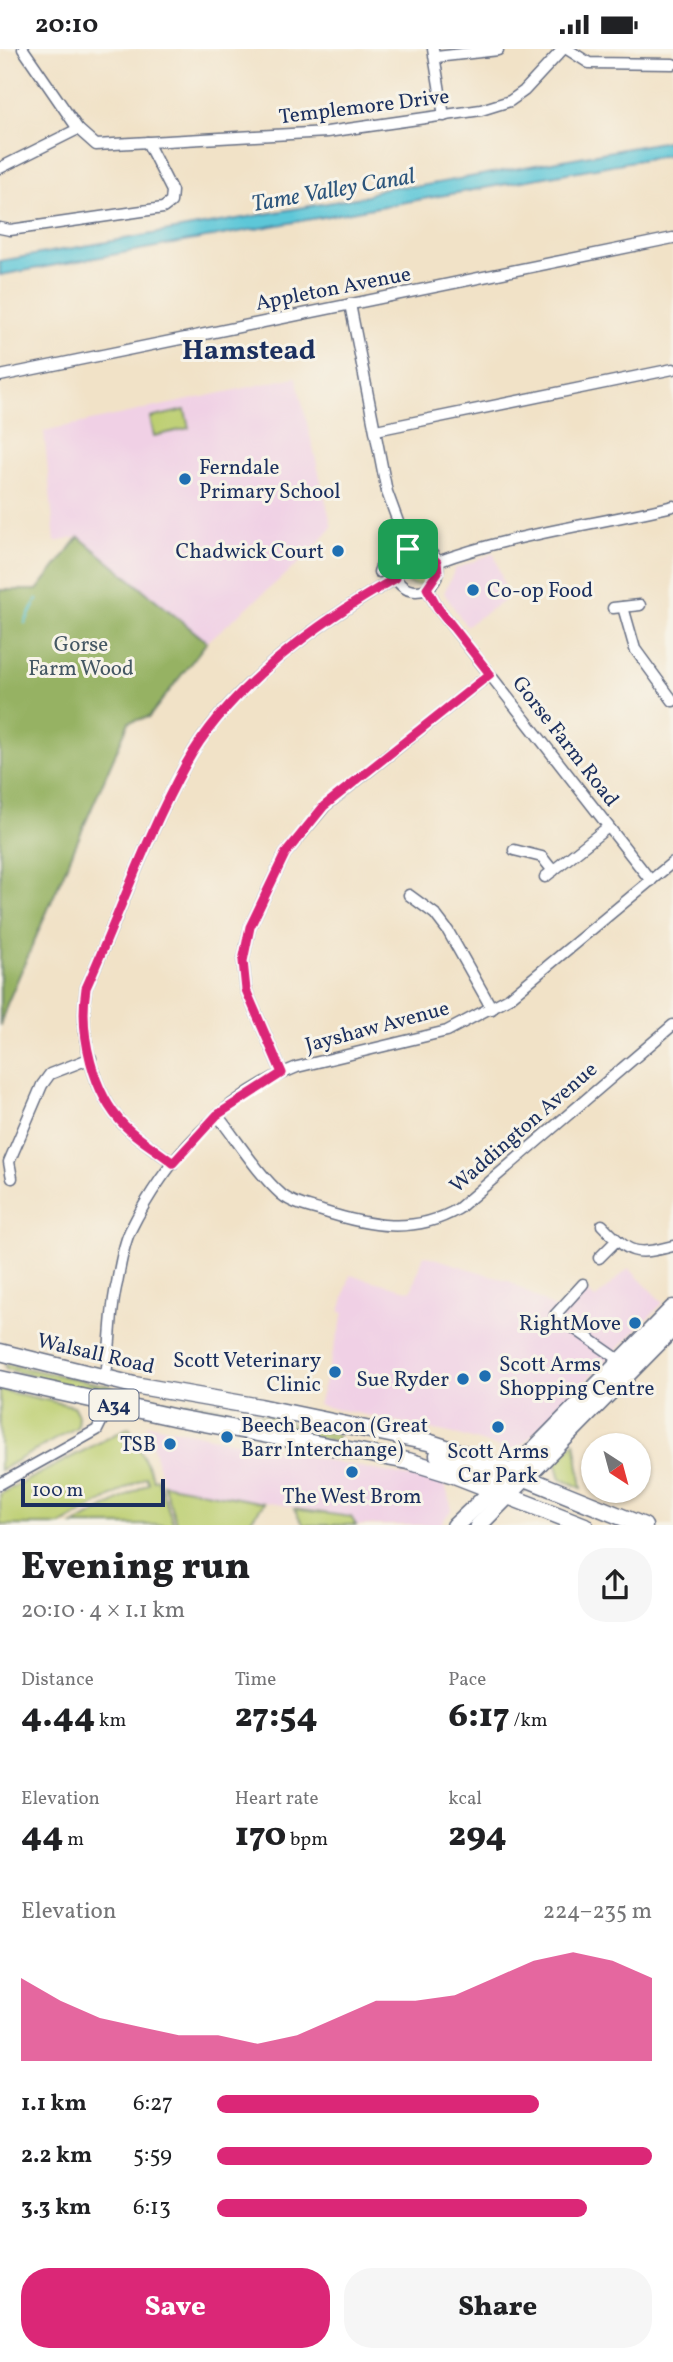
<!DOCTYPE html>
<html lang="en">
<head>
<meta charset="utf-8">
<style>
  body { margin:0; font-family:Vollkorn,serif; background:#f6f6f6; color:#202124; height:100vh; display:flex; flex-direction:column; font-size:26px; white-space:nowrap }
  * { box-sizing:border-box; margin:0 }
  p { font-size:23px; color:#757577 }
  .icon { flex:none; width:38px; height:38px; fill:none; stroke:currentColor; stroke-width:2; stroke-linecap:round; stroke-linejoin:round }
  .map { position:relative; height:1476px; overflow:hidden }
  .side { display:flex; flex-direction:column; background:#fff; flex:1 }
  .side>* { flex:none }
  .needle { width:46px; rotate:144deg }
  .buttons { position:absolute; left:581px; top:1384px; display:grid; gap:14px }
  .buttons a { display:grid; place-items:center; width:70px; height:70px; border-radius:50%; background:#fff; box-shadow:0 2px 5px #0004; font-size:35px }
  .scale { position:absolute; left:21px; bottom:18px; width:144px; box-sizing:border-box; padding-left:7px; border:4px solid #1b2f5e; border-top:0; font-size:19px; line-height:24px; white-space:nowrap; color:#1b2f5e; -webkit-text-stroke:5px #f7f3e8; paint-order:stroke }
  .pin { position:absolute; display:grid; place-items:center; width:60px; height:60px; color:#fff; margin:-30px; border-radius:14px; box-shadow:0 4px 10px #0006 }
  .round { display:grid; place-items:center; flex:none; width:74px; height:74px; border-radius:28px; background:#f6f6f6 }
  .head { display:flex; align-items:center; justify-content:space-between; height:119px; padding:0 21px }
  h1 { font-size:38px; font-weight:800; line-height:52px }
  .metrics { display:grid; grid-template-columns:repeat(3,1fr); gap:10px; height:119px; padding:7px 21px }
  .metrics div { display:grid; align-content:center }
  .metrics b { font-size:35px; font-weight:800 }
  .metrics small { font-size:19px; font-weight:400 }
  .metrics p { font-size:19px }
  .chart { height:196px; padding:14px 21px }
  .chart p { display:flex; justify-content:space-between }
  .chart svg { width:100%; height:126px; margin-top:7px; fill:#db2777; opacity:.7 }
  .button { display:flex; gap:14px; margin-top:auto; padding:14px 21px }
  .button a { flex:1; height:80px; border-radius:28px; background:#db2777; color:#fff; font-size:28px; font-weight:800; line-height:80px; text-align:center }
  .button a+a { background:#f6f6f6; color:#202124 }
  ul { padding:0 21px; list-style:none; font-size:23px }
  li { display:grid; grid-template-columns:112px 84px 1fr; align-items:center; height:52px }
  li i { height:18px; border-radius:9px; background:#db2777 }
  .status { display:flex; justify-content:space-between; align-items:center; height:49px; padding:0 35px; background:#fff; direction:ltr }
  .status svg { height:19px; fill:currentColor }
  .map>svg:first-child { display:block }
  .built { fill:#f0d0e5 }
  .green { fill:#bdcf72; stroke:#6c7f68; stroke-width:2 }
  .forest { fill:#96b264; stroke:#587061; stroke-width:2 }
  .water { fill:#5dc7d8; stroke:#3c7b9b; stroke-width:2 }
  .lines { fill:none; stroke-linecap:round; stroke-linejoin:round }
  .stream { stroke:#5dc7d8; stroke-width:2.5 }
  .minor-casing { stroke:#666e83; stroke-width:13 }
  .trunk-casing { stroke:#666e83; stroke-width:19 }
  .minor { stroke:#fff; stroke-width:10 }
  .trunk { stroke:#fff; stroke-width:16 }
  .route-casing { stroke:#fff; stroke-width:14 }
  .route { stroke:#db2777; stroke-width:9 }
  .poi-dot { fill:#1f6fb2; stroke:#f7f3e8; stroke-width:2.5 }
  .labels { text-anchor:middle; stroke-width:6; stroke-linejoin:round; paint-order:stroke }
  .shield { fill:#f7f3e8; stroke:#5d6a87; stroke-width:2 }
  .shield-label { font-size:19px; font-weight:bold; fill:#1b2f5e }
  .street-label { font-size:21px; fill:#1b2f5e; stroke:#f7f3e8 }
  .poi-label { font-size:21px; fill:#1b2f5e; stroke:#f7f3e8; text-anchor:end }
  .park-label { font-size:21px; fill:#445763; stroke:#f7f3e8 }
  .water-label { font-size:23px; font-style:italic; fill:#2c557c; stroke:#f7f3e8 }
  .district-label { font-size:28px; font-weight:bold; fill:#1b2f5e; stroke:#f7f3e8 }
</style>
</head>
<body>
<div class="status"><b>20:10</b><svg viewBox="0 0 49 12"><path d="M0 12V9h3v3zM5 12V6h3v6zM10 12V3h3v9zM15 12V0h3v12zM26 1h20v11H26zM47 4h2v5h-2z"/></svg></div>
<div class="map">
<svg width="673" height="1477" viewBox="0 0 673 1477">
  <rect width="100%" height="100%" fill="#f7f3e8"/>
  <filter id="ink" filterUnits="userSpaceOnUse"><feTurbulence type="fractalNoise" baseFrequency=".0143" numOctaves="2"/><feDisplacementMap in="SourceGraphic" scale="14" xChannelSelector="R" yChannelSelector="G"/><feConvolveMatrix kernelMatrix="1 2 1 2 8 2 1 2 1" color-interpolation-filters="sRGB"/></filter>
  <filter id="wash" filterUnits="userSpaceOnUse"><feTurbulence type="fractalNoise" baseFrequency=".00686" numOctaves="4" result="noise"/><feDisplacementMap in="SourceGraphic" scale="28" xChannelSelector="R" yChannelSelector="G"/><feGaussianBlur stdDeviation="1.57" result="paint"/><feColorMatrix in="noise" values="0 0 0 0 0 0 0 0 0 0 0 0 0 0 0 0 0 1.4 0 .05"/><feComposite in="paint" operator="in"/></filter>
  <g filter="url(#wash)">
    <rect width="100%" height="100%" fill="#f1e2c7"/>
    <g class="built">
      <path d="M296,328L332,478L307,507L207,593L79,488L55,493L44,382Z"/>
      <path d="M494,504L508,549L466,577L444,544L455,520Z"/>
      <path d="M424,1206L509,1232L564,1265L587,1243L595,1250L629,1219L663,1254L521,1397L510,1402L459,1386L318,1356L344,1264L340,1263L350,1226L411,1242Z"/>
      <path d="M147,1375L445,1435L452,1460L440,1476H356L351,1468L163,1435Z"/>
    </g>
    <g class="green">
      <path d="M185,361L189,379L154,387L150,369Z"/>
      <circle cx="416" cy="519" r="17"/>
      <path d="M5,1315L110,1337L143,1349L171,1353L169,1362L6,1320Z"/>
      <path d="M0,1341L73,1357L78,1366L77,1378L0,1421Z"/>
      <path d="M186,1353L286,1370L294,1377L337,1386V1392L186,1364Z"/>
      <path d="M129,1378L154,1431L157,1429L174,1476H74L149,1434L146,1428L60,1476H0V1445Z"/>
      <path d="M575,1393L582,1439L561,1430L556,1412Z"/>
      <path d="M163,1435L264,1454L251,1471L257,1476H177Z"/>
      <path d="M294,1460L351,1468L356,1476H304Z"/>
    </g>
    <path class="forest" d="M79,488L207,593L149,668L129,673L7,955L0,977V541H37Z"/>
    <path class="water" d="M673,91V105L0,226V212L367,147C385,135 400,138 421,137Z"/>
    <g class="lines">
      <path class="stream" d="M25,574L37,550"/>
    </g>
  </g>
  <g filter="url(#ink)">
    <g class="lines">
      <defs>
        <g id="minor">
          <path d="M23,0L78,80L96,96L327,83L481,61L510,52L524,42L563,0"/>
          <path d="M433,0L444,67"/>
          <path d="M567,0L589,14L673,15"/>
          <path d="M436,8L498,1"/>
          <path d="M0,119L78,80"/>
          <path d="M0,179L10,181L163,159L171,153L172,142L147,93"/>
          <path d="M350,255L387,443L408,500"/>
          <path d="M0,327L673,189"/>
          <path d="M376,381L673,320"/>
          <circle cx="416" cy="520" r="22"/>
          <path d="M437,513C513,485 594,476 673,457"/>
          <path d="M379,523L390,493L401,484"/>
          <path d="M427,539L438,559L651,832"/>
          <path d="M623,558L635,600L673,652"/>
          <path d="M613,559L640,556"/>
          <path d="M514,801L542,808L553,822"/>
          <path d="M545,828L608,778"/>
          <path d="M409,846L435,865L448,882L492,960"/>
          <path d="M282,1024L246,941L243,912L250,878L285,805L325,757L490,625"/>
          <path d="M217,1066C238,1092 257,1124 282,1146C293,1155 309,1158 322,1162C368,1177 414,1186 458,1160L673,976"/>
          <path d="M173,1114C156,1100 135,1089 121,1073C91,1038 79,984 86,939C119,867 148,783 186,715C230,635 319,573 396,529"/>
          <path d="M12,1129L9,1113L42,1036L50,1025L91,1009"/>
          <path d="M602,1176C630,1205 634,1207 673,1197"/>
          <path d="M599,1209L617,1191"/>
          <path d="M583,1235L555,1266L621,1312"/>
          <path d="M105,1329C112,1298 109,1265 117,1234C120,1217 123,1197 130,1182C165,1111 223,1047 297,1018L447,982L509,949L673,813"/>
          <path d="M0,1435L97,1381L103,1369L104,1354"/>
        </g>
        <g id="trunk">
          <path d="M0,1303L134,1336L260,1358L428,1393L471,1407L644,1477"/>
          <path d="M0,1330L177,1369L408,1412L454,1426L585,1477"/>
          <path d="M438,1406L494,1429L502,1433L507,1441"/>
          <path d="M455,1477L512,1423L673,1259"/>
          <path d="M478,1477L673,1279"/>
        </g>
      </defs>
      <use href="#minor" class="minor-casing"/>
      <use href="#trunk" class="trunk-casing"/>
      <use href="#minor" class="minor"/>
      <use href="#trunk" class="trunk"/>
    </g>
  </g>
  <g class="lines" filter="url(#ink)">
    <defs>
      <path id="route" d="M422,499L437,513L438,523L427,539L438,559L490,625L324,757L285,805L250,878L243,912L246,941L282,1024L217,1066L173,1114C157,1101 139,1091 125,1077C92,1044 79,984 86,939C119,866 147,785 186,715C229,637 320,572 396,529C391,510 403,498 422,499Z"/>
    </defs>
    <use href="#route" class="route-casing"/>
    <use href="#route" class="route"/>
  </g>
  <g class="poi-dot">
    <circle cx="185" cy="430" r="7"/>
    <circle cx="338" cy="502" r="7"/>
    <circle cx="473" cy="541" r="7"/>
    <circle cx="635" cy="1274" r="7"/>
    <circle cx="335" cy="1323" r="7"/>
    <circle cx="485" cy="1327" r="7"/>
    <circle cx="463" cy="1330" r="7"/>
    <circle cx="498" cy="1378" r="7"/>
    <circle cx="227" cy="1388" r="7"/>
    <circle cx="170" cy="1395" r="7"/>
    <circle cx="352" cy="1423" r="7"/>
  </g>
  <g class="labels">
    <rect class="shield" x="89.5" y="1340.5" width="49" height="31" rx="5"/>
    <g class="shield-label">
      <text x="114" y="1363">A34</text>
    </g>
    <g class="street-label">
      <text transform="translate(364 57) rotate(-7)" y="7">Templemore Drive</text>
      <text transform="translate(333 239) rotate(-11)" y="7">Appleton Avenue</text>
      <text transform="translate(566 692) rotate(52)" y="7">Gorse Farm Road</text>
      <text transform="translate(377 977) rotate(-15)" y="7">Jayshaw Avenue</text>
      <text transform="translate(523 1078) rotate(-41)" y="7">Waddington Avenue</text>
      <text transform="translate(96 1304) rotate(13)" y="7">Walsall Road</text>
    </g>
    <g class="poi-label">
      <text x="199" y="425" text-anchor="start">Ferndale<tspan x="199" dy="24">Primary School</tspan></text>
      <text x="324" y="509">Chadwick Court</text>
      <text x="487" y="548" text-anchor="start">Co-op Food</text>
      <text x="621" y="1281">RightMove</text>
      <text x="321" y="1318">Scott Veterinary<tspan x="321" dy="24">Clinic</tspan></text>
      <text x="499" y="1322" text-anchor="start">Scott Arms<tspan x="499" dy="24">Shopping Centre</tspan></text>
      <text x="449" y="1337">Sue Ryder</text>
      <text x="241" y="1383" text-anchor="start">Beech Beacon (Great<tspan x="241" dy="24">Barr Interchange)</tspan></text>
      <text x="156" y="1402">TSB</text>
      <text x="498" y="1409" text-anchor="middle">Scott Arms<tspan x="498" dy="24">Car Park</tspan></text>
      <text x="352" y="1454" text-anchor="middle">The West Brom</text>
    </g>
    <g class="park-label">
      <text x="81" y="602">Gorse<tspan x="81" dy="24">Farm Wood</tspan></text>
    </g>
    <g class="water-label">
      <text transform="translate(333 140) rotate(-10)" y="8">Tame Valley Canal</text>
    </g>
    <g class="district-label">
      <text x="249" y="310">Hamstead</text>
    </g>
  </g>
</svg>
<div class="buttons">
<a><svg class="needle" viewBox="-14 -14 28 28"><path d="M0-13l5 13h-10z" fill="#e53935"/><path d="M0 13l5-13h-10z" fill="#757577"/></svg></a>
</div>
<div class="scale">100 m</div>
<div class="pin" style="left:408px;top:500px;background:#1e9e55"><svg class="icon" aria-label="arrive" viewBox="0 0 24 24"><path d="M6 21V4h12l-3 4 3 4H6"/></svg></div>
</div>
<section class="side">
<div class="head"><div><h1>Evening run</h1><p>20:10 · 4 × 1.1 km</p></div><a class="round"><svg class="icon" aria-label="share" viewBox="0 0 24 24"><path d="M12 15V3M7 8l5-5 5 5M5 13v7h14v-7"/></svg></a></div>
<div class="metrics">
<div><p>Distance</p><b>4.44<small> km</small></b></div>
<div><p>Time</p><b>27:54</b></div>
<div><p>Pace</p><b>6:17<small> /km</small></b></div>
</div>
<div class="metrics">
<div><p>Elevation</p><b>44<small> m</small></b></div>
<div><p>Heart rate</p><b>170<small> bpm</small></b></div>
<div><p>kcal</p><b>294</b></div>
</div>
<div class="chart"><p><span>Elevation</span>224–235 m</p>
<svg viewBox="0 0 160 44" preserveAspectRatio="none"><path d="M0 44V15L10 23L20 29L30 32L40 35L50 35L60 38L70 35L80 29L90 23L100 23L110 21L120 15L130 9L140 6L150 9L160 15V44z"/></svg>
</div>
<ul>
<li><b>1.1 km</b>6:27<i style="width:74%"></i></li>
<li><b>2.2 km</b>5:59<i style="width:100%"></i></li>
<li><b>3.3 km</b>6:13<i style="width:85%"></i></li>
</ul>
<div class="button"><a>Save</a><a>Share</a></div>
</section>
</body>
</html>
